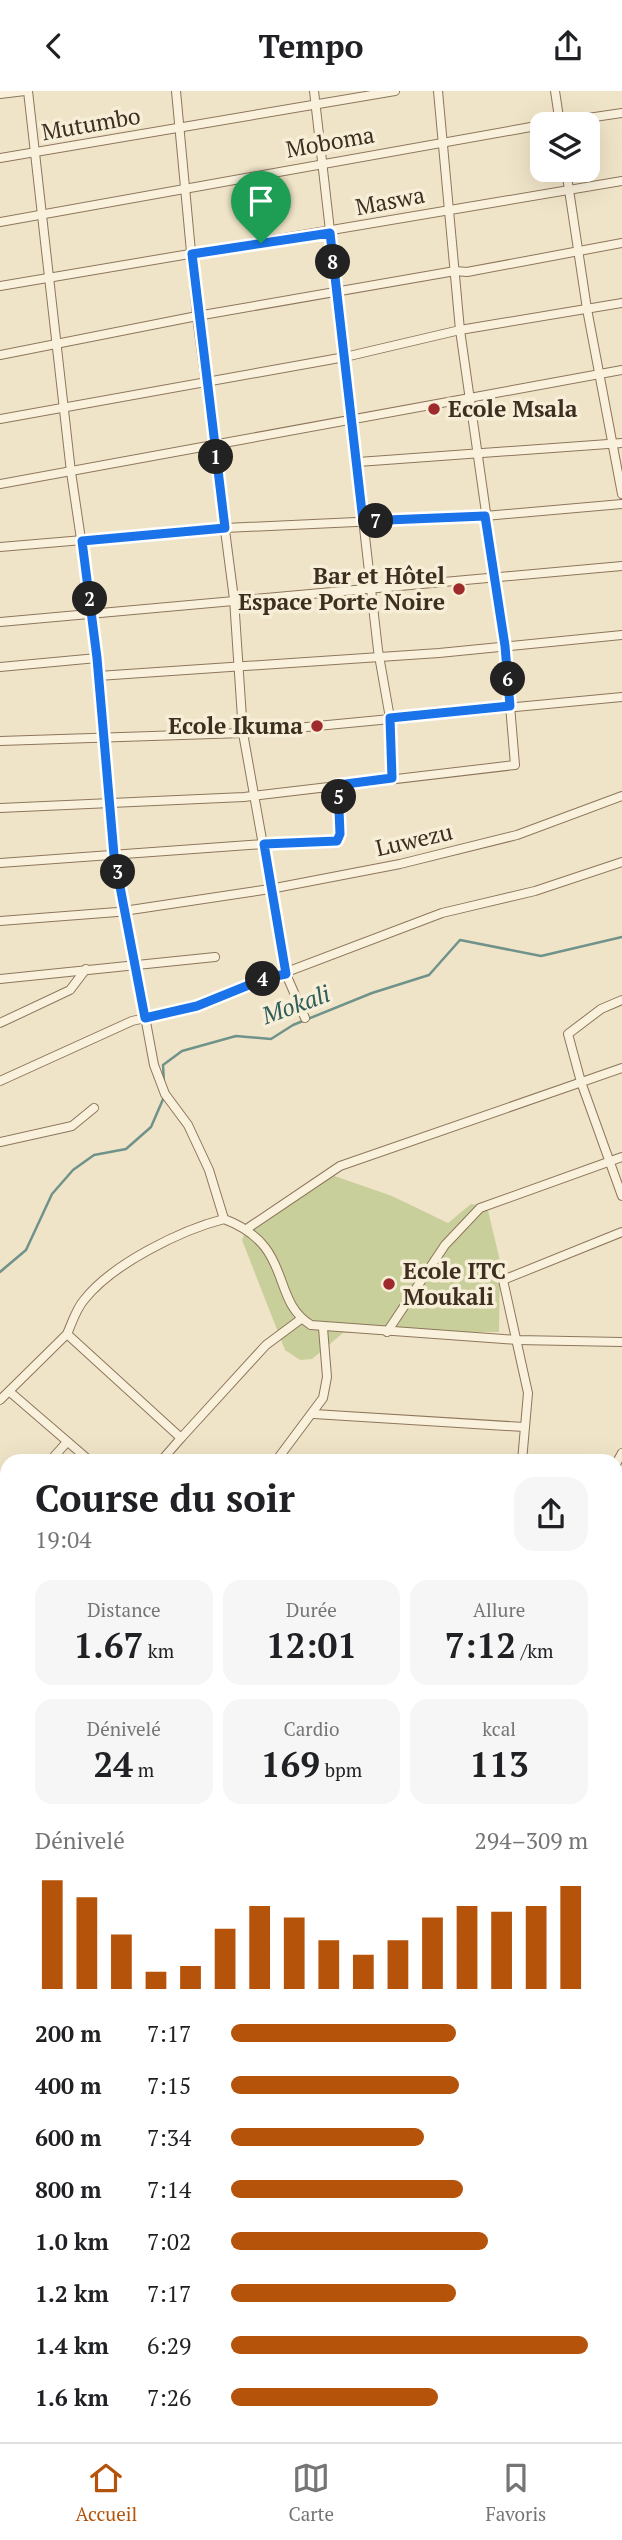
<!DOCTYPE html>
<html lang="fr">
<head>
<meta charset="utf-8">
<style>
  body { margin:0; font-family:"PT Serif",serif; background:#f6f6f6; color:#202124; height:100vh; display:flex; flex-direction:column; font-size:26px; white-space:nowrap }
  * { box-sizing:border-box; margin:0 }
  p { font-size:23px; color:#757577 }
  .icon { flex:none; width:38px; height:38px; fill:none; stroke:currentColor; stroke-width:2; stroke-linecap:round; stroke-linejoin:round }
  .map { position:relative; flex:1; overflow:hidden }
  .details { position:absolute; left:0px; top:1363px; width:623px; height:989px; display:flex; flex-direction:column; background:#fff; border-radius:21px 21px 0 0; box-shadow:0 7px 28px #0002 }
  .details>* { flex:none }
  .buttons { position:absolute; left:530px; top:21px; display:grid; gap:14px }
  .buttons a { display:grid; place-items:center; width:70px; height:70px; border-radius:14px; background:#fff; box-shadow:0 7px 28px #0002; font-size:35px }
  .pin { position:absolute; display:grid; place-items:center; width:60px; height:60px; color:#fff; margin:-72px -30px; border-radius:50% 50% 50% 0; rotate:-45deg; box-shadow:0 0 7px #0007 }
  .pin .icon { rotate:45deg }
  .km { position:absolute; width:35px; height:35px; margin:-18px; border-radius:50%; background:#222; color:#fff; font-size:19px; line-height:35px; text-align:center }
  .round { display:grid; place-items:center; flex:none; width:74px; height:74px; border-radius:21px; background:#f6f6f6 }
  .overview { display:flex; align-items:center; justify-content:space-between; height:119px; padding:0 35px }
  h1 { font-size:38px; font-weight:800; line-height:52px }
  .figures { display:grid; grid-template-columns:repeat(3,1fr); gap:10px; height:119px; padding:7px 35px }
  .figures div { display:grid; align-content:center; border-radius:18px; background:#f6f6f6; text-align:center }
  .figures b { font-size:35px; font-weight:800 }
  .figures small { font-size:19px; font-weight:400 }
  .figures p { font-size:19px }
  .chart { height:196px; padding:14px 35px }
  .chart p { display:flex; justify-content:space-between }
  .chart svg { width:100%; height:126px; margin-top:7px; stroke:#b45309; stroke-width:6 }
  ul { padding:0 35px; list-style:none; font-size:23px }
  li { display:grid; grid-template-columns:112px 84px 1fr; align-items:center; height:52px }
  li i { height:18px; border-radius:9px; background:#b45309 }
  header { display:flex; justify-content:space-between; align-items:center; height:91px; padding:0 35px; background:#fff; font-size:32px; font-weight:800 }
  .menu { display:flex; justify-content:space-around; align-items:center; height:98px; border-top:2px solid #e0e0e0; background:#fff; font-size:19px; color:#757577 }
  .menu a { display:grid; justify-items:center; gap:4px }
  .menu .selected { color:#b45309 }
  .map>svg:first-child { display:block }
  .green { fill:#c9cf9b }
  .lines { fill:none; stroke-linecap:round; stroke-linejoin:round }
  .stream { stroke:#6f938a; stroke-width:2.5 }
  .minor-casing { stroke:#8d765c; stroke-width:10 }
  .tertiary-casing { stroke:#8d765c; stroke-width:12 }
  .minor { stroke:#faf1dc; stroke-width:8 }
  .tertiary { stroke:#faf1dc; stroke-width:10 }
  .route-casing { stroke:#fff; stroke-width:14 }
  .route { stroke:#1a73e8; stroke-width:9 }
  .poi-dot { fill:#9e2a2b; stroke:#f7eed8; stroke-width:2.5 }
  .labels { text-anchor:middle; stroke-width:7; stroke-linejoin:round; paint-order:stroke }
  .street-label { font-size:23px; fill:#3d2e20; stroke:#f7eed8 }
  .poi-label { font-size:23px; font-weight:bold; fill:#3d2e20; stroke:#f7eed8; text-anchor:start }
  .water-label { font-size:24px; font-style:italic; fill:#2f5d5a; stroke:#f7eed8 }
</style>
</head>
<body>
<header><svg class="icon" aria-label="back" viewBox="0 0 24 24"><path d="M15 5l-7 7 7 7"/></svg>Tempo<svg class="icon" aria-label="share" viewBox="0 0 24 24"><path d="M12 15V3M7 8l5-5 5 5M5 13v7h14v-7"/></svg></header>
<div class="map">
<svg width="622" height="2351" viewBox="0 0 622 2351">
  <rect width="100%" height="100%" fill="#f0e4c8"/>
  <path class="green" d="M326,1082L392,1105L448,1132L471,1113L487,1115L500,1170L499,1241L343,1242L312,1268L300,1269L285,1259L242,1149L248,1134Z"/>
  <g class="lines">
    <g class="stream">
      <path d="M164,992L163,974L182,960L236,945L271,948L293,934L372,902L429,884L460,849L541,865L622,846"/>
      <path d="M0,1181L26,1159L52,1103L73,1079L94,1064L126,1058L151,1036L164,1006"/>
      <path d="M0,2268L7,2270"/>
      <path d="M76,2345L88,2351"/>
    </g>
    <defs>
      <g id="minor">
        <path d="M28,0L71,381L92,522L115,764L154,974L165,1003L188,1034L209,1079L224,1128C295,1155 269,1208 311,1234L517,1249L622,1251"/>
        <path d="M176,0L197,225L234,508L243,642L286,883L305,927"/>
        <path d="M314,0L378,559L390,627L392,687"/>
        <path d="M555,0L560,33"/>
        <path d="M0,3L25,0"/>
        <path d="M547,33L622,22"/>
        <path d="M0,67L395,0"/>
        <path d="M566,79L587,218L622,403"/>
        <path d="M0,131L542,34"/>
        <path d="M0,195L622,90"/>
        <path d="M0,264L197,225L455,180L467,181L622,152"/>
        <path d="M0,328L345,266L460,239L622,212"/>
        <path d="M358,371L622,352"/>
        <path d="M0,393L622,279"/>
        <path d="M0,456L225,437L485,425L622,413"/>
        <path d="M0,531L622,475"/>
        <path d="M0,576L97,567"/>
        <path d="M98,585L439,562L622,544"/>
        <path d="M0,650L243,642L622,606"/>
        <path d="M0,717L244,706L515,674L505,555L460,239L438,0"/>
        <path d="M0,772L264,753L334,751L340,743L338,694"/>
        <path d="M0,830L117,821L270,798L400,773L517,744L622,705"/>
        <path d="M0,888L215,866"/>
        <path d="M622,909L601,918L568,943L581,991L622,1105"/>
        <path d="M0,932L70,899L86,878"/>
        <path d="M0,990L132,930L197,915L442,822L535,800L622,771"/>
        <path d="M0,1051L72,1035L94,1017"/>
        <path d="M248,1137L340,1075L622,977"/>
        <path d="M387,1241L445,1154L480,1117L622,1066"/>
        <path d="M67,1243C72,1232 76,1218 84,1209C112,1173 181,1139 224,1128"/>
        <path d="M10,1301L90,1370"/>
        <path d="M0,1309L67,1243L181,1347L266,1254L301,1228"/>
        <path d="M314,1323L524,1336"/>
        <path d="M50,1370L67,1351"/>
        <path d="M161,1370L181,1347"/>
        <path d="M276,1370L323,1307L327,1286L323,1237"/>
        <path d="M522,1370L528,1302L503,1189L622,1141"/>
        <path d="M616,1373L622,1362"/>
        <path d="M616,1420H622"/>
        <path d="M0,1428L7,1420"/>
        <path d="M616,1511H622"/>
        <path d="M0,1546L7,1538"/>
        <path d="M616,1560L622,1548"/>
        <path d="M0,1680L7,1672"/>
        <path d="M0,1691L7,1695"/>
        <path d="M616,1728L622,1716"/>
        <path d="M0,1907L7,1910"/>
        <path d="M616,1918L622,1920"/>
        <path d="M616,1955L622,1945"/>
        <path d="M616,2132L622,2120"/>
        <path d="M0,2177L7,2182"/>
        <path d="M616,2250L622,2251"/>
        <path d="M199,2345L204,2351"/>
        <path d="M378,2345L382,2351"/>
        <path d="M474,2345L479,2351"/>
        <path d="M605,2345L622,2351"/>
        <path d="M564,2351L566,2345"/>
      </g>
      <g id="tertiary">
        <path d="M0,2094L7,2099"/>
        <path d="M275,2345L281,2351"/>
      </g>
    </defs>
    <use href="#minor" class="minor-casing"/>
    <use href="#tertiary" class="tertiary-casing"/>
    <use href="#minor" class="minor"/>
    <use href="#tertiary" class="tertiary"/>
  </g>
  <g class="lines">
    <defs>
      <path id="route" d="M330,142L363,430L485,425L505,555L510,615L390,627L392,687L338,694L340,743L337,750L264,753L286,883L266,887L197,915L145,927L114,764L97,567L82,450L225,437L192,163Z"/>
    </defs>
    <use href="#route" class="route-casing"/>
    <use href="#route" class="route"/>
  </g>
  <g class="poi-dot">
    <circle cx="434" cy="318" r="7"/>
    <circle cx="459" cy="498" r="7"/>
    <circle cx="317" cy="635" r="7"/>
    <circle cx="389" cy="1193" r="7"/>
  </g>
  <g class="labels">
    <g class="street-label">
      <text transform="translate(91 33) rotate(-10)" y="8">Mutumbo</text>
      <text transform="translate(330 51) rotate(-10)" y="8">Moboma</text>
      <text transform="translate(390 110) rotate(-11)" y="8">Maswa</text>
      <text transform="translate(414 749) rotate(-13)" y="8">Luwezu</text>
    </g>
    <g class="poi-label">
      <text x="448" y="326">Ecole Msala</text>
      <text x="445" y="493" text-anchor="end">Bar et Hôtel<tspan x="445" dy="26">Espace Porte Noire</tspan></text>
      <text x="303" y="643" text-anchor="end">Ecole Ikuma</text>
      <text x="403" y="1188">Ecole ITC<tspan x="403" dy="26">Moukali</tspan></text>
    </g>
    <g class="water-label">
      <text transform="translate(296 914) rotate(-20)" y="8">Mokali</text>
    </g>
  </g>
</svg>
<div class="buttons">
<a><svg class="icon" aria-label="layers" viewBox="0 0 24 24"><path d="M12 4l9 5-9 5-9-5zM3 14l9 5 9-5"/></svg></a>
</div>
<div class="pin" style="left:261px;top:152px;background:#1e9e55"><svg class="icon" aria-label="arrive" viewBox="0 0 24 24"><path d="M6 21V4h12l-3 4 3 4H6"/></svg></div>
<b class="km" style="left:216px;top:366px">1</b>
<b class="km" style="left:90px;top:508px">2</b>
<b class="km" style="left:118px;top:781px">3</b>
<b class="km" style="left:263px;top:888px">4</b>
<b class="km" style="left:339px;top:706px">5</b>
<b class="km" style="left:508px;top:588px">6</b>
<b class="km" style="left:376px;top:430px">7</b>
<b class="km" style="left:333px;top:171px">8</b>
<section class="details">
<div class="overview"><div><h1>Course du soir</h1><p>19:04</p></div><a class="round"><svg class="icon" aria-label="share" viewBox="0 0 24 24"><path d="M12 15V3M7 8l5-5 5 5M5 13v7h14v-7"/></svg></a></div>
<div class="figures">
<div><p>Distance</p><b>1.67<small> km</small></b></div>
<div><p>Durée</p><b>12:01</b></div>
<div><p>Allure</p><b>7:12<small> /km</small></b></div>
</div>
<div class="figures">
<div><p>Dénivelé</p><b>24<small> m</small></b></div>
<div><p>Cardio</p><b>169<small> bpm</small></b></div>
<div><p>kcal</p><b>113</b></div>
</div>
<div class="chart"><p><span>Dénivelé</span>294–309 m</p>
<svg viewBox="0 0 160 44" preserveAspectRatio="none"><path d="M5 44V6M15 44V12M25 44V25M35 44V38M45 44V36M55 44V23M65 44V15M75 44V19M85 44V27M95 44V32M105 44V27M115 44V19M125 44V15M135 44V17M145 44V15M155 44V8"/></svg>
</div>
<ul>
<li><b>200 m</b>7:17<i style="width:63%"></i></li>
<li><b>400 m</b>7:15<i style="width:64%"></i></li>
<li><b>600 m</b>7:34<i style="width:54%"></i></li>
<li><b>800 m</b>7:14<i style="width:65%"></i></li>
<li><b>1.0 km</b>7:02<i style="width:72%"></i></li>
<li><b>1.2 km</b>7:17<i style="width:63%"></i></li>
<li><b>1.4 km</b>6:29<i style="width:100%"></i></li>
<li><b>1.6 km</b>7:26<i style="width:58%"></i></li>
</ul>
</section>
</div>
<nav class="menu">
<a class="selected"><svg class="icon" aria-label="home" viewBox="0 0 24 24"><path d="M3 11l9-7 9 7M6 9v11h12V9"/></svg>Accueil</a>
<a><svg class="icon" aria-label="map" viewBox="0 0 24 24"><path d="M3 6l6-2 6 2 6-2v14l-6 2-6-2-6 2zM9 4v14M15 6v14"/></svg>Carte</a>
<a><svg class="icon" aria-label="saved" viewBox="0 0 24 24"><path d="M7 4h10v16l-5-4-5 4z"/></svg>Favoris</a>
</nav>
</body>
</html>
